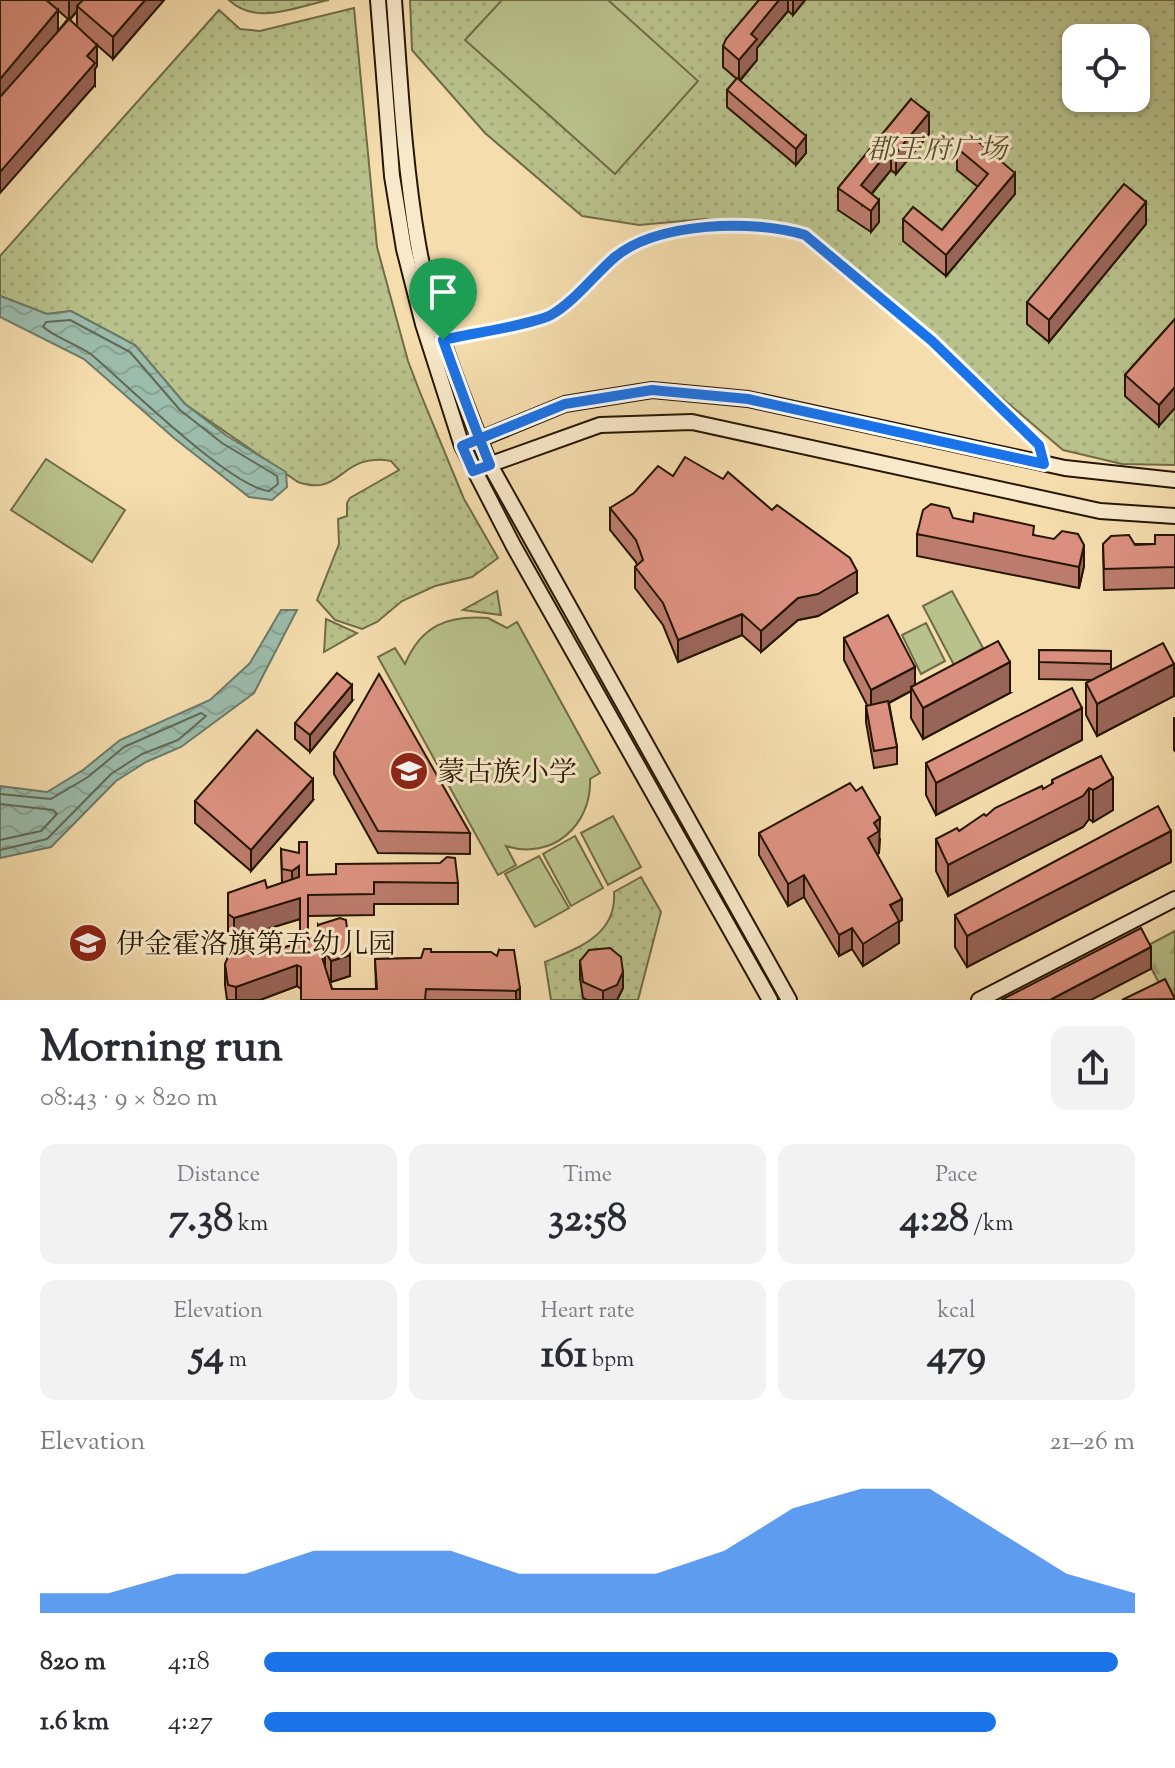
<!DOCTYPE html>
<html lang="en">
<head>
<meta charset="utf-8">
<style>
  body { margin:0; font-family:"Sorts Mill Goudy","Noto Serif SC",serif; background:#f2f2f3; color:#2b2b33; height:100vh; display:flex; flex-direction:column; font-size:30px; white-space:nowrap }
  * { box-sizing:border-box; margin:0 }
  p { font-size:26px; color:#7c7c81 }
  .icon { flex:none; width:44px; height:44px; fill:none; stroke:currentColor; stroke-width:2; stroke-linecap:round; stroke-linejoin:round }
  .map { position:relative; height:1000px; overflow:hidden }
  .side { display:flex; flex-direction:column; background:#fff; flex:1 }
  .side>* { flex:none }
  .tools { position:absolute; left:1062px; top:24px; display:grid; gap:16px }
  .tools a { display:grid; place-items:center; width:88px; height:88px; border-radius:16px; background:#fff; box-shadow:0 2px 6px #0004; font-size:40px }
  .pin { position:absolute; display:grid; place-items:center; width:68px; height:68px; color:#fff; margin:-82px -34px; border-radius:50% 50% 50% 0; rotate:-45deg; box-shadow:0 0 8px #0007 }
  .pin .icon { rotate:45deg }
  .round { display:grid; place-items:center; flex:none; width:84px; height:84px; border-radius:16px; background:#f2f2f3 }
  .summary { display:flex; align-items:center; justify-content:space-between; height:136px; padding:0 40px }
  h1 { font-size:44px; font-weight:700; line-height:60px }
  .stats { display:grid; grid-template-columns:repeat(3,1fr); gap:12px; height:136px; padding:8px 40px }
  .stats div { display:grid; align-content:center; border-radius:16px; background:#f2f2f3; text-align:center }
  .stats b { font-size:40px; font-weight:700 }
  .stats small { font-size:22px; font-weight:400 }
  .stats p { font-size:22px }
  .chart { height:224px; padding:16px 40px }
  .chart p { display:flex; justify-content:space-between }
  .chart svg { width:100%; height:144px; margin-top:8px; fill:#1a73e8; opacity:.7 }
  ul { padding:0 40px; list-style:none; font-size:26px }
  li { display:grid; grid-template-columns:128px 96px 1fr; align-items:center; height:60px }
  li i { height:20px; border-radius:10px; background:#1a73e8 }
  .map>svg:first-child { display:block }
  .grass { fill:url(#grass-dots); stroke:#706c46; stroke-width:2; fill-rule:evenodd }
  .forest { fill:url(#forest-firs); stroke:#706c46; stroke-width:2 }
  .pitch { fill:#b9c28c; stroke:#706c46; stroke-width:2 }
  .water { fill:url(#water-waves); stroke:#6d7a67; stroke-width:2 }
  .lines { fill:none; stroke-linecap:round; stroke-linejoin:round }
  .shore { stroke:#616956; stroke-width:2 }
  .street-casing { stroke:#5a482c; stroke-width:13 }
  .secondary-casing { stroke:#261600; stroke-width:18 }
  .street { stroke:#f8e9ca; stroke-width:9 }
  .secondary { stroke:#f8e9ca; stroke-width:14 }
  .wall { fill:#bc7c6d; stroke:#261600; stroke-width:2; fill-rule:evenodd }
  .shaded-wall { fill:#996559; stroke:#261600; stroke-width:2 }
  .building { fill:#db907f; stroke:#261600; stroke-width:2 }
  .route-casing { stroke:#fff; stroke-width:16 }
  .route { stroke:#1a73e8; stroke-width:10 }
  .labels { text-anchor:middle; stroke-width:6; stroke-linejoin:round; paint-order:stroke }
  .park-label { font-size:28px; font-style:italic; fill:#595231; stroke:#f8e9ca }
  .poi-label { font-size:28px; fill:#261600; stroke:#f8e9ca; text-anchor:start }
</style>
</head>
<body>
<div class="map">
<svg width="1175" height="1000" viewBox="0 0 1175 1000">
  <defs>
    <pattern id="grass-dots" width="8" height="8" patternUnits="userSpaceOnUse" patternTransform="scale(2)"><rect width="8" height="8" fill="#b9c28c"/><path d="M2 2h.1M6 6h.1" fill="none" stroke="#9fa677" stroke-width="1.8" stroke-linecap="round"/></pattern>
    <pattern id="forest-firs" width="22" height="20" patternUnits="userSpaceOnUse" patternTransform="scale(2)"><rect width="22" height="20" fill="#b9c28c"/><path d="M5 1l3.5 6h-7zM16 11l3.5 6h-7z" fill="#9fa677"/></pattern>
    <pattern id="water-waves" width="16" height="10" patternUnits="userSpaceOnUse" patternTransform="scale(2)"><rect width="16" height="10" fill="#9cbcac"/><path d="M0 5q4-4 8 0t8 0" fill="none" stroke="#86a192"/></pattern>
  </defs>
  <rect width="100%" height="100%" fill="#f5ddae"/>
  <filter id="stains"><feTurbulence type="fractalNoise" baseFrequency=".0025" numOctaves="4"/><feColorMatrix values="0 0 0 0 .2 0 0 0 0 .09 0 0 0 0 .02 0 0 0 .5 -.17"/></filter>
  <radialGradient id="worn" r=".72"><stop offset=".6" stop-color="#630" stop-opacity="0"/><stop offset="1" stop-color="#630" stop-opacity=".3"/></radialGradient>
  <g class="grass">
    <path d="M229,0H329C295,7 256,26 229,0Z"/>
    <path d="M410,0H1175V465L1122,464L1063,450L835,256L780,231L705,219L639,225L582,216L485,133L412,50ZM1076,38H1136V98H1076Z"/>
    <path d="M354,8L377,247L408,361L421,395L464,499L498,558L472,577L435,586L402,601L377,622L362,629L335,620L317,600L339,544L338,519L347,516V503L350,498L399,470L391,461C339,452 343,498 298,482L185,404L135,345L71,311L47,314L0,296V256L219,10L240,29L260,31Z"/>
    <path d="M497,591L501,615L463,610Z"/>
    <path d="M326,619L357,633L324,652Z"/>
    <path d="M641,877L661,912L638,1000H551L545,962C578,948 617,935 614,892Z"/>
  </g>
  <path class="forest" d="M1175,931V1000H1168L1141,949Z"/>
  <g class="pitch">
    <path d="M502,0H608L698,81L615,174L465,40Z"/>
    <path d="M46,459L125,510L92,562L11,510Z"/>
    <path d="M952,591L983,648L954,665L923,606Z"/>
    <path d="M488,618L507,628L517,622L600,773L590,779C592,825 552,861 506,846L516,865L498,875L378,657L395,648L405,664C421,626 447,615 488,618Z"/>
    <path d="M926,623L945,661L921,674L902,635Z"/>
    <path d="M613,816L641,867L608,885L581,833Z"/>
    <path d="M575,836L603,888L571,906L543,854Z"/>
    <path d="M539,856L569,908L535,927L505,874Z"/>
  </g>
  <g class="water">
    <path d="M0,296L47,314L71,311L135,345L185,404L227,436L286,472L287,487L272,500L249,497L174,438L84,359L0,317Z"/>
    <path d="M281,610H297L254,693L181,747L146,762L116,781L51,847L0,858V786L47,792L83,770L120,740L210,700L250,663Z"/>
  </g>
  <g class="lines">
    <g class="shore">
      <path d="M70,320L130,352L180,410L222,443L277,476L278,484L269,491C230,487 127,385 92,355C77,344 58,339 43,327L46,322Z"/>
      <path d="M0,794L51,799L88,777L124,747L201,713L206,716L178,740L142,754L111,774L47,839L0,850"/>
      <path d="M0,804L53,810L57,814L41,831L0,840"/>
    </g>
    <defs>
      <path id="street" d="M443,340C468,334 531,325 551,315C572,304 596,273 615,257C658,222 753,219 805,235L932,341L1039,445L1044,464"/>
      <g id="secondary">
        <path d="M378,0L392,176L404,249L423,324L462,446L513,545L770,1000"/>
        <path d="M394,0C400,81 404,163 418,244C431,320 461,393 490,465L789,1000"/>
        <path d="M473,442L565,404L652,390L748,399L1065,468L1175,480"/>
        <path d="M480,468L600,425L692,422L1100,511L1175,516"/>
        <path d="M979,1000L1175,899"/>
      </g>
    </defs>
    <use href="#street" class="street-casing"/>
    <use href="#secondary" class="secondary-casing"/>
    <use href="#street" class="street"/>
    <use href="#secondary" class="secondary"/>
  </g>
  <g class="wall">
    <path d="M46,0H164L113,59L97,45V66L95,69V85L58,31L68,19ZM77,11V27L70,20Z"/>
    <path d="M759,0H805L793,15L788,11L757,48V60L740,81L806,153L796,165L727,107V90L737,79L723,67V46Z"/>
    <path d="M911,99L929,134L896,174L891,170L872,194L879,222L871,232L838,210V188Z"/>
    <path d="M957,148L1015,194L946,276L903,241V219L942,230L978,187L957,170Z"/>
    <path d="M1146,224L1049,342L1027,324V302Z"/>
    <path d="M1175,319L1159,426L1125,396V375Z"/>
    <path d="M610,508L857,593L818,616L798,620L761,652L742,635L678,662L663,625L635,588V567L637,565L636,562L610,530Z"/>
    <path d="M917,534L1034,535L1084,566L1079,588L917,556Z"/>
    <path d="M1175,535V588L1104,590L1103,544H1155Z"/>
    <path d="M844,638L915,685L1010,693L923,739L911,718V691L889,703L897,747V764L874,768L866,722V706L867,705L844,660Z"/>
    <path d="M1039,650L1111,651V670L1174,696L1097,736L1086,715V683L1092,680L1039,679Z"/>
    <path d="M352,701L310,752L295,739V723Z"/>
    <path d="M1174,718H1175V751L1174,750Z"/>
    <path d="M1082,740L936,815L926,795V763Z"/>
    <path d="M334,753L470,833V854L378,853L334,774Z"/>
    <path d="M1101,756L1113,810L1093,822L1089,819L1083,827L948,896L936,871V839L959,831L986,816L1043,789L1052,784V780Z"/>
    <path d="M313,800L251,871L195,823V801Z"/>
    <path d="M759,833L880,839L879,853L877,854L902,920L899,922V943L863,966L852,949L839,956L804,897L788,906L759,855Z"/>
    <path d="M281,849L307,875L458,883V904H374V915L308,916V940L318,937V925L350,976L331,982L329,979L332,989H376L375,959L421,958L431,952L497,956L499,950L520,1000H301V989L297,986L260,1000H227L225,985V964L266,954L300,942V919L234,939L228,935V893L267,888L282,883Z"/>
    <path d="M1171,862L967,967L955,947V915Z"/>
    <path d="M580,961L623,988L617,1000H587L583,998L580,978Z"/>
  </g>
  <g class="shaded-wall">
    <path d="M69,0H87L77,6V11L69,20Z"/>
    <path d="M145,0H164L113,59V37Z"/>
    <path d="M779,0H788V11L757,48V60L739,81V60L751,34Z"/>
    <path d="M793,0H805L793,15Z"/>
    <path d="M58,10V32L0,100V79Z"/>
    <path d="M97,45V66L95,69V85L0,193V172L87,56Z"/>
    <path d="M929,113V134L896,174V153Z"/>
    <path d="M806,136V153L796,165V149Z"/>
    <path d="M891,148V170L862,205L861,185Z"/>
    <path d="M1015,173V194L946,276V255Z"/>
    <path d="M879,200V222L871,232V211Z"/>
    <path d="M1146,202V224L1049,342V320Z"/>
    <path d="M1175,387V408L1159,426V405Z"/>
    <path d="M1084,545V566L1079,588V567Z"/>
    <path d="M857,571V593L818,616L798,620L761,652V631L798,598Z"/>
    <path d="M742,614V635L678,662V640Z"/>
    <path d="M1010,662V693L923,739V708Z"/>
    <path d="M1174,664V696L1097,736V704Z"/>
    <path d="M915,667V689L911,687V691L871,712V690Z"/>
    <path d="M352,685V701L310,752V735Z"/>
    <path d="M1082,708V740L936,815V783Z"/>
    <path d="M1113,778V810L1093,822V790Z"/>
    <path d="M313,779V800L251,871V850Z"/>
    <path d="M1089,788V819L1083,827L948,896V865Z"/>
    <path d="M880,818L879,853L868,860V838L874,823Z"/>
    <path d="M1171,831V862L967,967V936Z"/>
    <path d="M299,866V887L292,892V871Z"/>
    <path d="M804,875V897L788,906V884Z"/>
    <path d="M300,898V919L234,939V918Z"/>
    <path d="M902,899V920L899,922V943L863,966V944L890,905Z"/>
    <path d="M852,928V949L839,956V935Z"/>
    <path d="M1151,947V969L1091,1000H1050Z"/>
    <path d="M325,951V973L321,954Z"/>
    <path d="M350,955V976L331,982V961Z"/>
    <path d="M297,965V986L260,1000H236V987Z"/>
    <path d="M623,972V988L617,1000H603V991Z"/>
    <path d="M520,988V1000H516V991Z"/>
  </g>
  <g class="building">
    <path d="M0,0H46L58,10L0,79Z"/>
    <path d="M83,0H145L113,37L77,6Z"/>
    <path d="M759,0H779L751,34L757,39L739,60L723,46L726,39Z"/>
    <path d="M69,19L97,45L87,56L95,63L0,172V97Z"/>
    <path d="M737,78L806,136L796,149L727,90Z"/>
    <path d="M911,99L929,113L896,153L891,148L861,185L879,200L871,211L838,188Z"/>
    <path d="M969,134L1015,173L946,255L903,219L913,207L942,230L988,174L957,148Z"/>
    <path d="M1124,184L1146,202L1049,320L1027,302Z"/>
    <path d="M1175,319V387L1159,405L1125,375Z"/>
    <path d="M685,457L723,479L728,472L772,510L777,505L850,558L857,571L818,594L798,598L761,631L742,614L678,640L663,603L635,567L643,560L636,540L610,508L634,493L658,466L673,476Z"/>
    <path d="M931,504L949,508L953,518L973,522L974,513L1034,526L1033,535L1054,539L1062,531L1078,534L1084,545L1079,567L917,534L923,510Z"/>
    <path d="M1129,535L1135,545L1155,544V535H1175V567L1104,569L1103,544L1111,536Z"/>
    <path d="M888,615L915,667L871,690L844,638Z"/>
    <path d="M998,641L1010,662L923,708L911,687Z"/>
    <path d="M1163,643L1174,664L1097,704L1086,683Z"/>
    <path d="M1039,650L1111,651V664L1039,662Z"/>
    <path d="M337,673L352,685L310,735L295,723Z"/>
    <path d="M379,674L470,833L378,831L334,753Z"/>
    <path d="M1072,688L1082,708L936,783L926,763Z"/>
    <path d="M888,701L897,747L874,751L866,706Z"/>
    <path d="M257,730L313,779L251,850L195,801Z"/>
    <path d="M1101,756L1113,778L1093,790L1089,788L1083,796L948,865L936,839L957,828L959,831L984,814L986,816L995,808L1042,786L1043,789L1053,783L1052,780Z"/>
    <path d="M850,783L856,791L862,787L880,818L874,823L879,831L868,838L902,899L890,905L899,921L863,944L852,928L839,935L804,875L788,884L759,833Z"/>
    <path d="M1158,806L1171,831L967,936L955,915Z"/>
    <path d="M299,842H307V875L336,874V864L440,863L447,857L455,858L458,883L374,882V894L308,895V940L321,936L318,925L340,918L346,920L350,955L331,961L325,951L321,954L332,989H377L375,959L421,958L424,949H431V952H491L497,956L499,950H514L520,988L516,991L426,989L425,1000H301V967L297,965L236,987L228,985L225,964L228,957L263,945L266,954L300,942V898L234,918L228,914V893L265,880L267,888L299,877V866L292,871L282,869L281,849L299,853Z"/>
    <path d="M1141,928L1151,947L1050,1000H1001Z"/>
    <path d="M610,948L621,957L623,972L617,985L603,991L583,982L580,961L589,950Z"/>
    <path d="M1165,979L1175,999L1122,1000Z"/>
  </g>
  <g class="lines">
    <defs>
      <path id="route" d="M443,340C458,382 473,424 490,465L473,471L462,446L565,404L652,390L748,399L1044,464L1039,445L932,341L805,235C753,219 658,222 615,257C595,274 574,302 551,315C531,325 468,334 443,340"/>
    </defs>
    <use href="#route" class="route-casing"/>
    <use href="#route" class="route"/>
  </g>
  <defs>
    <symbol id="school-disc" viewBox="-11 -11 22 22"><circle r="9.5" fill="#8f2418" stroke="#f8e9ca"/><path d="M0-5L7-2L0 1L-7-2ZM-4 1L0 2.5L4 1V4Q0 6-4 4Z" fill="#fff"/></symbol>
  </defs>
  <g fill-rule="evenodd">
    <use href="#school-disc" x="387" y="749" width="44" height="44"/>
    <use href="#school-disc" x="66" y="921" width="44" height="44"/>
  </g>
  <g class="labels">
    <g class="park-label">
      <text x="937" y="158">郡王府广场</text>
    </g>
    <g class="poi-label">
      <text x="437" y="781">蒙古族小学</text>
      <text x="116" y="953">伊金霍洛旗第五幼儿园</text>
    </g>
  </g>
  <rect width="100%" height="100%" filter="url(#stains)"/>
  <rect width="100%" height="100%" fill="url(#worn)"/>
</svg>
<div class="tools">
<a><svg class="icon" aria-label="locate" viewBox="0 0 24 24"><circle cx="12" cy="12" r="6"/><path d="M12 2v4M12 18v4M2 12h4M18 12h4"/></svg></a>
</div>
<div class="pin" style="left:443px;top:340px;background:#1e9e55"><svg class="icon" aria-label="arrive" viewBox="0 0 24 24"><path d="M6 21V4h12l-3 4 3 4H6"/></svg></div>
</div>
<section class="side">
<div class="summary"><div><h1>Morning run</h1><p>08:43 · 9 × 820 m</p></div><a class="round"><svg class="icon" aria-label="share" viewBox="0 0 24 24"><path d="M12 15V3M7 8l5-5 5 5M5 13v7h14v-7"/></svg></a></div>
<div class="stats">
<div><p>Distance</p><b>7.38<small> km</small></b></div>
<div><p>Time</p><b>32:58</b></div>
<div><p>Pace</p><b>4:28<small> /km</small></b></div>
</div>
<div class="stats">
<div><p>Elevation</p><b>54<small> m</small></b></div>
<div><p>Heart rate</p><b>161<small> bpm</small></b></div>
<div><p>kcal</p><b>479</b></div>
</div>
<div class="chart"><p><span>Elevation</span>21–26 m</p>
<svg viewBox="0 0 160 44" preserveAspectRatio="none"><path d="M0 44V38L10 38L20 32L30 32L40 25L50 25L60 25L70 32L80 32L90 32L100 25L110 12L120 6L130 6L140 19L150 32L160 38V44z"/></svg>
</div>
<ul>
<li><b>820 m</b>4:18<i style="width:98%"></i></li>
<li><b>1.6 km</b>4:27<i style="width:84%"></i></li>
</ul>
</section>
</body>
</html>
